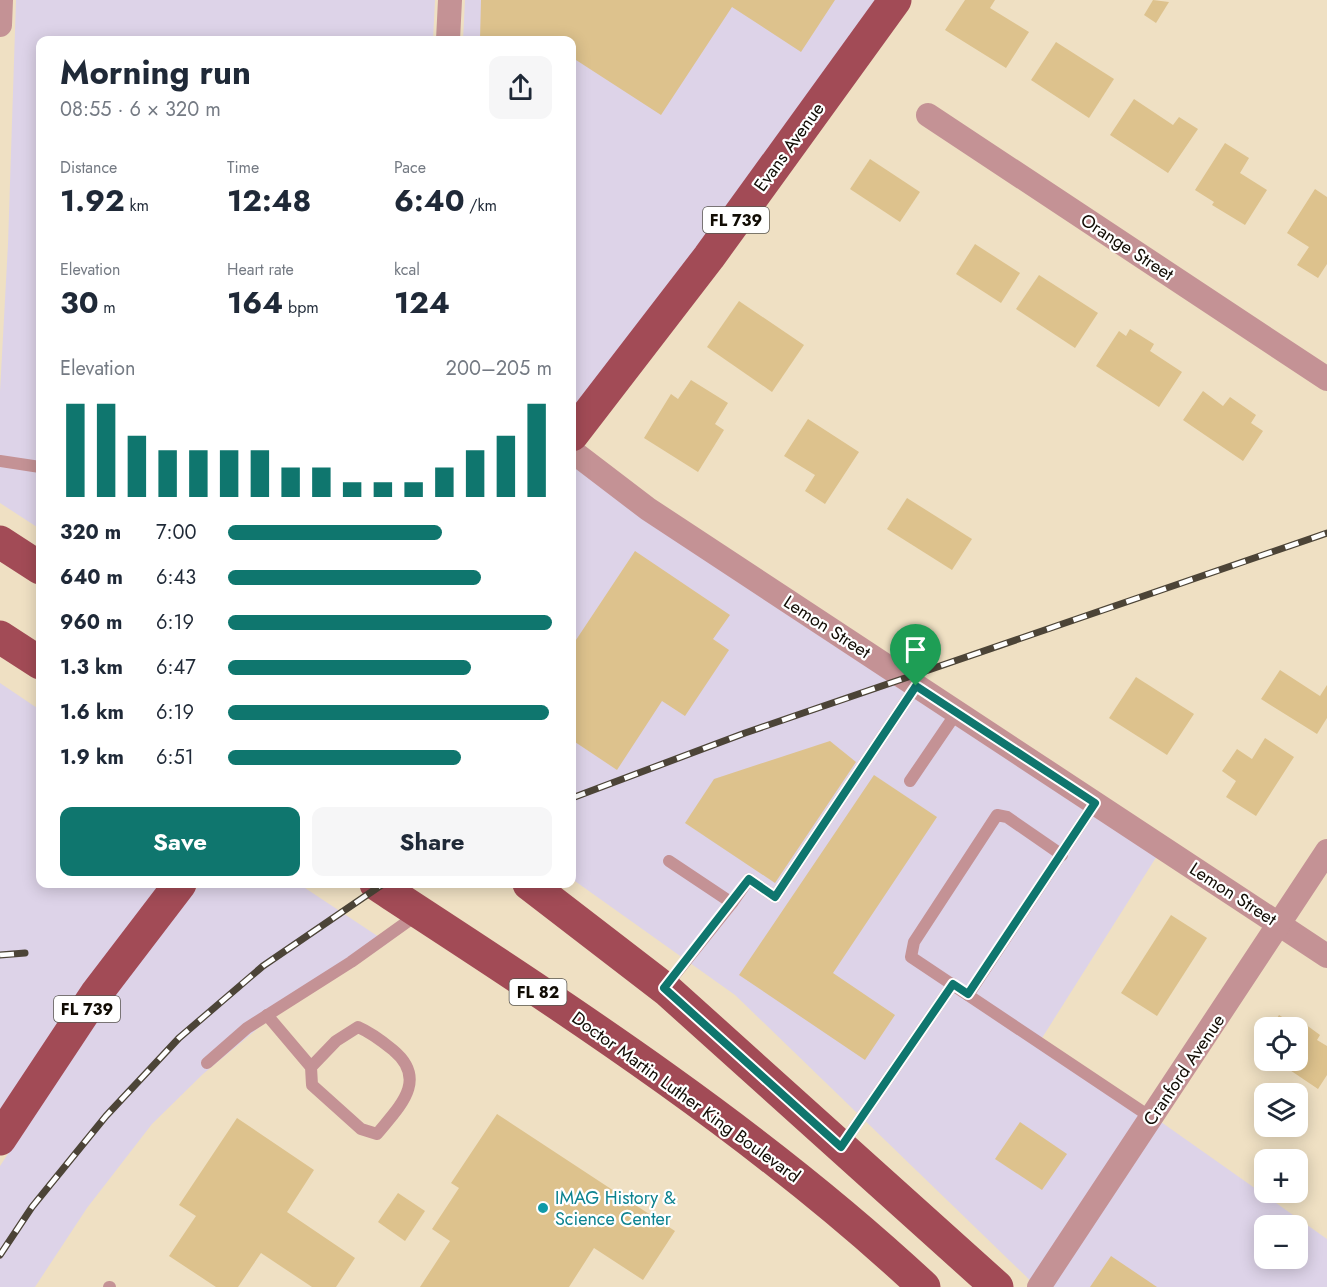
<!DOCTYPE html>
<html lang="en">
<head>
<meta charset="utf-8">
<style>
  body { margin:0; font-family:Jost,sans-serif; background:#f6f6f7; color:#1f2937; height:100vh; display:flex; flex-direction:column; font-size:22px; white-space:nowrap }
  * { box-sizing:border-box; margin:0 }
  p { font-size:20px; color:#747a83 }
  .icon { flex:none; width:33px; height:33px; fill:none; stroke:currentColor; stroke-width:2; stroke-linecap:round; stroke-linejoin:round }
  .map { position:relative; flex:1; overflow:hidden }
  .side { position:absolute; left:36px; top:36px; width:540px; height:852px; display:flex; flex-direction:column; background:#fff; border-radius:12px; box-shadow:0 3px 15px #0003 }
  .side>* { flex:none }
  .tools { position:absolute; left:1254px; top:1017px; display:grid; gap:12px }
  .tools a { display:grid; place-items:center; width:54px; height:54px; border-radius:12px; background:#fff; box-shadow:0 3px 15px #0003; font-size:30px }
  .pin { position:absolute; display:grid; place-items:center; width:51px; height:51px; color:#fff; margin:-62px -26px; border-radius:50% 50% 50% 0; rotate:-45deg; box-shadow:0 0 6px #0007 }
  .pin .icon { rotate:45deg }
  .round { display:grid; place-items:center; flex:none; width:63px; height:63px; border-radius:12px; background:#f6f6f7 }
  .headline { display:flex; align-items:center; justify-content:space-between; height:102px; padding:0 24px }
  h1 { font-size:33px; font-weight:700; line-height:45px }
  .stats { display:grid; grid-template-columns:repeat(3,1fr); gap:9px; height:102px; padding:6px 24px }
  .stats div { display:grid; align-content:center }
  .stats b { font-size:30px; font-weight:700 }
  .stats small { font-size:16px; font-weight:400 }
  .stats p { font-size:16px }
  .chart { height:168px; padding:12px 24px }
  .chart p { display:flex; justify-content:space-between }
  .chart svg { width:100%; height:108px; margin-top:6px; stroke:#0f766e; stroke-width:6 }
  .button { display:flex; gap:12px; margin-top:auto; padding:12px 24px }
  .button a { flex:1; height:69px; border-radius:12px; background:#0f766e; color:#fff; font-size:24px; font-weight:700; line-height:69px; text-align:center }
  .button a+a { background:#f6f6f7; color:#1f2937 }
  ul { padding:0 24px; list-style:none; font-size:20px }
  li { display:grid; grid-template-columns:96px 72px 1fr; align-items:center; height:45px }
  li i { height:15px; border-radius:8px; background:#0f766e }
  .map>svg:first-child { display:block }
  .commercial { fill:#ddd3e8; fill-rule:evenodd }
  .building { fill:#ddc28d }
  .lines { fill:none; stroke-linecap:round; stroke-linejoin:round }
  .service { stroke:#c49295; stroke-width:12 }
  .minor { stroke:#c49295; stroke-width:24 }
  .primary { stroke:#a24b56; stroke-width:33 }
  .rail-casing { stroke:#4c4437; stroke-width:7 }
  .rail { stroke:#fff; stroke-width:4.5; stroke-dasharray:14; stroke-linecap:butt }
  .route-casing { stroke:#fff; stroke-width:12 }
  .route { stroke:#0f766e; stroke-width:8 }
  .culture-dot { fill:#0f9aa8; stroke:#fff; stroke-width:2 }
  .labels { text-anchor:middle; stroke-width:4.5; stroke-linejoin:round; paint-order:stroke }
  .shield { fill:#fff; stroke:#58554f; stroke-width:1.5 }
  .shield-label { font-size:16px; font-weight:bold; fill:#110c04 }
  .street-label { font-size:18px; fill:#110c04; stroke:#fff }
  .culture-label { font-size:18px; fill:#0d838f; stroke:#fff; text-anchor:start }
</style>
</head>
<body>
<div class="map">
<svg width="1327" height="1287" viewBox="0 0 1327 1287">
  <rect width="100%" height="100%" fill="#efe0c3"/>
  <g class="commercial">
    <path d="M16,0H435L433,40H40V529L0,503V392L8,244Z"/>
    <path d="M465,0H877L697,248L572,411V40H463Z"/>
    <path d="M572,458L1162,848L1042,1038L1327,1239V1287H1037L735,995L572,879ZM1264,1226H1298V1258H1264Z"/>
    <path d="M0,683L40,710V884H161L0,1113Z"/>
    <path d="M201,884H299L388,943L280,1010L203,1074L152,1124L87,1208L35,1287H0V1166L108,1002L179,907Z"/>
  </g>
  <g class="building">
    <path d="M481,0H835L801,52L732,7L661,115L576,60L572,65V40H480Z"/>
    <path d="M965,0H995L990,8L1029,32L1006,68L945,30Z"/>
    <path d="M1153,0L1169,2L1156,23L1144,15Z"/>
    <path d="M1056,42L1114,79L1089,118L1031,80Z"/>
    <path d="M1134,99L1173,125L1179,117L1198,129L1168,173L1110,135Z"/>
    <path d="M1225,143L1249,158L1240,173L1267,190L1245,225L1212,205L1214,202L1195,190Z"/>
    <path d="M870,159L920,192L900,222L850,189Z"/>
    <path d="M1315,189L1327,197V264L1318,278L1297,265L1309,247L1287,233Z"/>
    <path d="M975,244L1020,273L1001,303L956,274Z"/>
    <path d="M1039,275L1098,313L1075,348L1016,309Z"/>
    <path d="M739,301L804,345L772,392L707,347Z"/>
    <path d="M1130,329L1154,344L1150,351L1182,372L1159,407L1096,366L1119,331L1126,336Z"/>
    <path d="M691,380L728,403L715,424L724,430L698,472L644,438L671,394L678,399Z"/>
    <path d="M1203,391L1223,406L1230,397L1256,415L1251,423L1263,431L1243,461L1183,420Z"/>
    <path d="M808,419L859,452L825,504L805,491L815,475L784,456Z"/>
    <path d="M907,498L972,539L952,570L887,529Z"/>
    <path d="M635,551L730,615L713,639L729,650L685,716L662,701L617,770L572,740V646Z"/>
    <path d="M1280,670L1320,696L1327,685V718L1317,734L1261,699Z"/>
    <path d="M1136,677L1194,714L1167,755L1109,718Z"/>
    <path d="M1265,738L1294,757L1256,816L1226,797L1236,781L1222,771L1237,749L1252,759Z"/>
    <path d="M830,741L856,762L775,883L685,823L714,779Z"/>
    <path d="M874,775L937,817L833,973L895,1015L865,1060L739,975Z"/>
    <path d="M1171,915L1207,938L1157,1016L1121,993Z"/>
    <path d="M1279,1015L1301,1029L1305,1024L1320,1035L1317,1040L1327,1046V1075L1318,1089L1275,1060H1298V1028H1271Z"/>
    <path d="M1264,1037V1054L1257,1048Z"/>
    <path d="M497,1114L675,1231L643,1280L594,1248L569,1287H420L450,1241L432,1229L459,1188L451,1183Z"/>
    <path d="M237,1118L314,1170L287,1212L355,1258L336,1287H312L261,1253L238,1287H216L169,1256L196,1216L179,1205Z"/>
    <path d="M1020,1122L1067,1154L1042,1190L995,1159Z"/>
    <path d="M398,1193L425,1211L405,1241L378,1222Z"/>
    <path d="M1111,1256L1157,1287H1090Z"/>
  </g>
  <g class="lines">
    <g class="service">
      <path d="M0,461L40,467"/>
      <path d="M910,781L957,712"/>
      <path d="M1062,855L1007,817L997,815L914,942L911,957L1152,1118"/>
      <path d="M732,903L749,879L775,897L916,686"/>
      <path d="M665,987L732,903L669,861"/>
      <path d="M968,995L1095,803"/>
      <path d="M267,1015L311,1067L312,1085L361,1129L377,1134C399,1107 429,1080 393,1050C382,1041 372,1033 358,1027L336,1041L311,1067"/>
      <path d="M207,1063L247,1028L351,962L418,914"/>
      <path d="M841,1147L953,984"/>
      <path d="M109,1287H110"/>
    </g>
    <g class="minor">
      <path d="M0,25L1,0"/>
      <path d="M448,40L450,0"/>
      <path d="M928,115L1327,379"/>
      <path d="M572,451L648,509L1327,956"/>
      <path d="M1039,1287L1327,851"/>
    </g>
    <g class="primary">
      <path d="M572,435L709,257L895,0"/>
      <path d="M0,542L40,568"/>
      <path d="M0,637L40,663"/>
      <path d="M376,884C566,1008 758,1132 924,1287"/>
      <path d="M529,884L668,991L997,1287"/>
      <path d="M0,1139L96,994L180,884"/>
    </g>
    <defs>
      <g id="rail">
        <path d="M572,798L745,733L1327,533"/>
        <path d="M0,955L25,953"/>
        <path d="M0,1255L32,1207L106,1116L179,1038L263,966L383,884"/>
      </g>
    </defs>
    <use href="#rail" class="rail-casing"/>
    <use href="#rail" class="rail"/>
  </g>
  <g class="lines">
    <defs>
      <path id="route" d="M916,686L1095,803L968,994L953,984L841,1147L664,988L749,879L775,897Z"/>
    </defs>
    <use href="#route" class="route-casing"/>
    <use href="#route" class="route"/>
  </g>
  <circle class="culture-dot" cx="543" cy="1208" r="6"/>
  <g class="labels">
    <g class="shield">
      <rect x="703" y="207" width="66" height="26" rx="4.5"/>
      <rect x="509.5" y="979" width="57" height="26" rx="4.5"/>
      <rect x="54" y="996" width="66" height="26" rx="4.5"/>
    </g>
    <g class="shield-label">
      <text x="736" y="226">FL 739</text>
      <text x="538" y="998">FL 82</text>
      <text x="87" y="1015">FL 739</text>
    </g>
    <g class="street-label">
      <text transform="translate(789 147) rotate(-54)" y="6">Evans Avenue</text>
      <text transform="translate(1127 247) rotate(33)" y="6">Orange Street</text>
      <text transform="translate(827 627) rotate(33)" y="6">Lemon Street</text>
      <text transform="translate(1233 894) rotate(33)" y="6">Lemon Street</text>
      <text transform="translate(1184 1070) rotate(-56)" y="6">Cranford Avenue</text>
      <text transform="translate(686 1097) rotate(36)" y="6">Doctor Martin Luther King Boulevard</text>
    </g>
    <g class="culture-label">
      <text x="555" y="1204">IMAG History &amp;<tspan x="555" dy="21">Science Center</tspan></text>
    </g>
  </g>
</svg>
<div class="tools">
<a><svg class="icon" aria-label="locate" viewBox="0 0 24 24"><circle cx="12" cy="12" r="6"/><path d="M12 2v4M12 18v4M2 12h4M18 12h4"/></svg></a>
<a><svg class="icon" aria-label="layers" viewBox="0 0 24 24"><path d="M12 4l9 5-9 5-9-5zM3 14l9 5 9-5"/></svg></a>
<a>+</a>
<a>−</a>
</div>
<div class="pin" style="left:916px;top:686px;background:#1e9e55"><svg class="icon" aria-label="arrive" viewBox="0 0 24 24"><path d="M6 21V4h12l-3 4 3 4H6"/></svg></div>
<section class="side">
<div class="headline"><div><h1>Morning run</h1><p>08:55 · 6 × 320 m</p></div><a class="round"><svg class="icon" aria-label="share" viewBox="0 0 24 24"><path d="M12 15V3M7 8l5-5 5 5M5 13v7h14v-7"/></svg></a></div>
<div class="stats">
<div><p>Distance</p><b>1.92<small> km</small></b></div>
<div><p>Time</p><b>12:48</b></div>
<div><p>Pace</p><b>6:40<small> /km</small></b></div>
</div>
<div class="stats">
<div><p>Elevation</p><b>30<small> m</small></b></div>
<div><p>Heart rate</p><b>164<small> bpm</small></b></div>
<div><p>kcal</p><b>124</b></div>
</div>
<div class="chart"><p><span>Elevation</span>200–205 m</p>
<svg viewBox="0 0 160 44" preserveAspectRatio="none"><path d="M5 44V6M15 44V6M25 44V19M35 44V25M45 44V25M55 44V25M65 44V25M75 44V32M85 44V32M95 44V38M105 44V38M115 44V38M125 44V32M135 44V25M145 44V19M155 44V6"/></svg>
</div>
<ul>
<li><b>320 m</b>7:00<i style="width:66%"></i></li>
<li><b>640 m</b>6:43<i style="width:78%"></i></li>
<li><b>960 m</b>6:19<i style="width:100%"></i></li>
<li><b>1.3 km</b>6:47<i style="width:75%"></i></li>
<li><b>1.6 km</b>6:19<i style="width:99%"></i></li>
<li><b>1.9 km</b>6:51<i style="width:72%"></i></li>
</ul>
<div class="button"><a>Save</a><a>Share</a></div>
</section>
</div>
</body>
</html>
